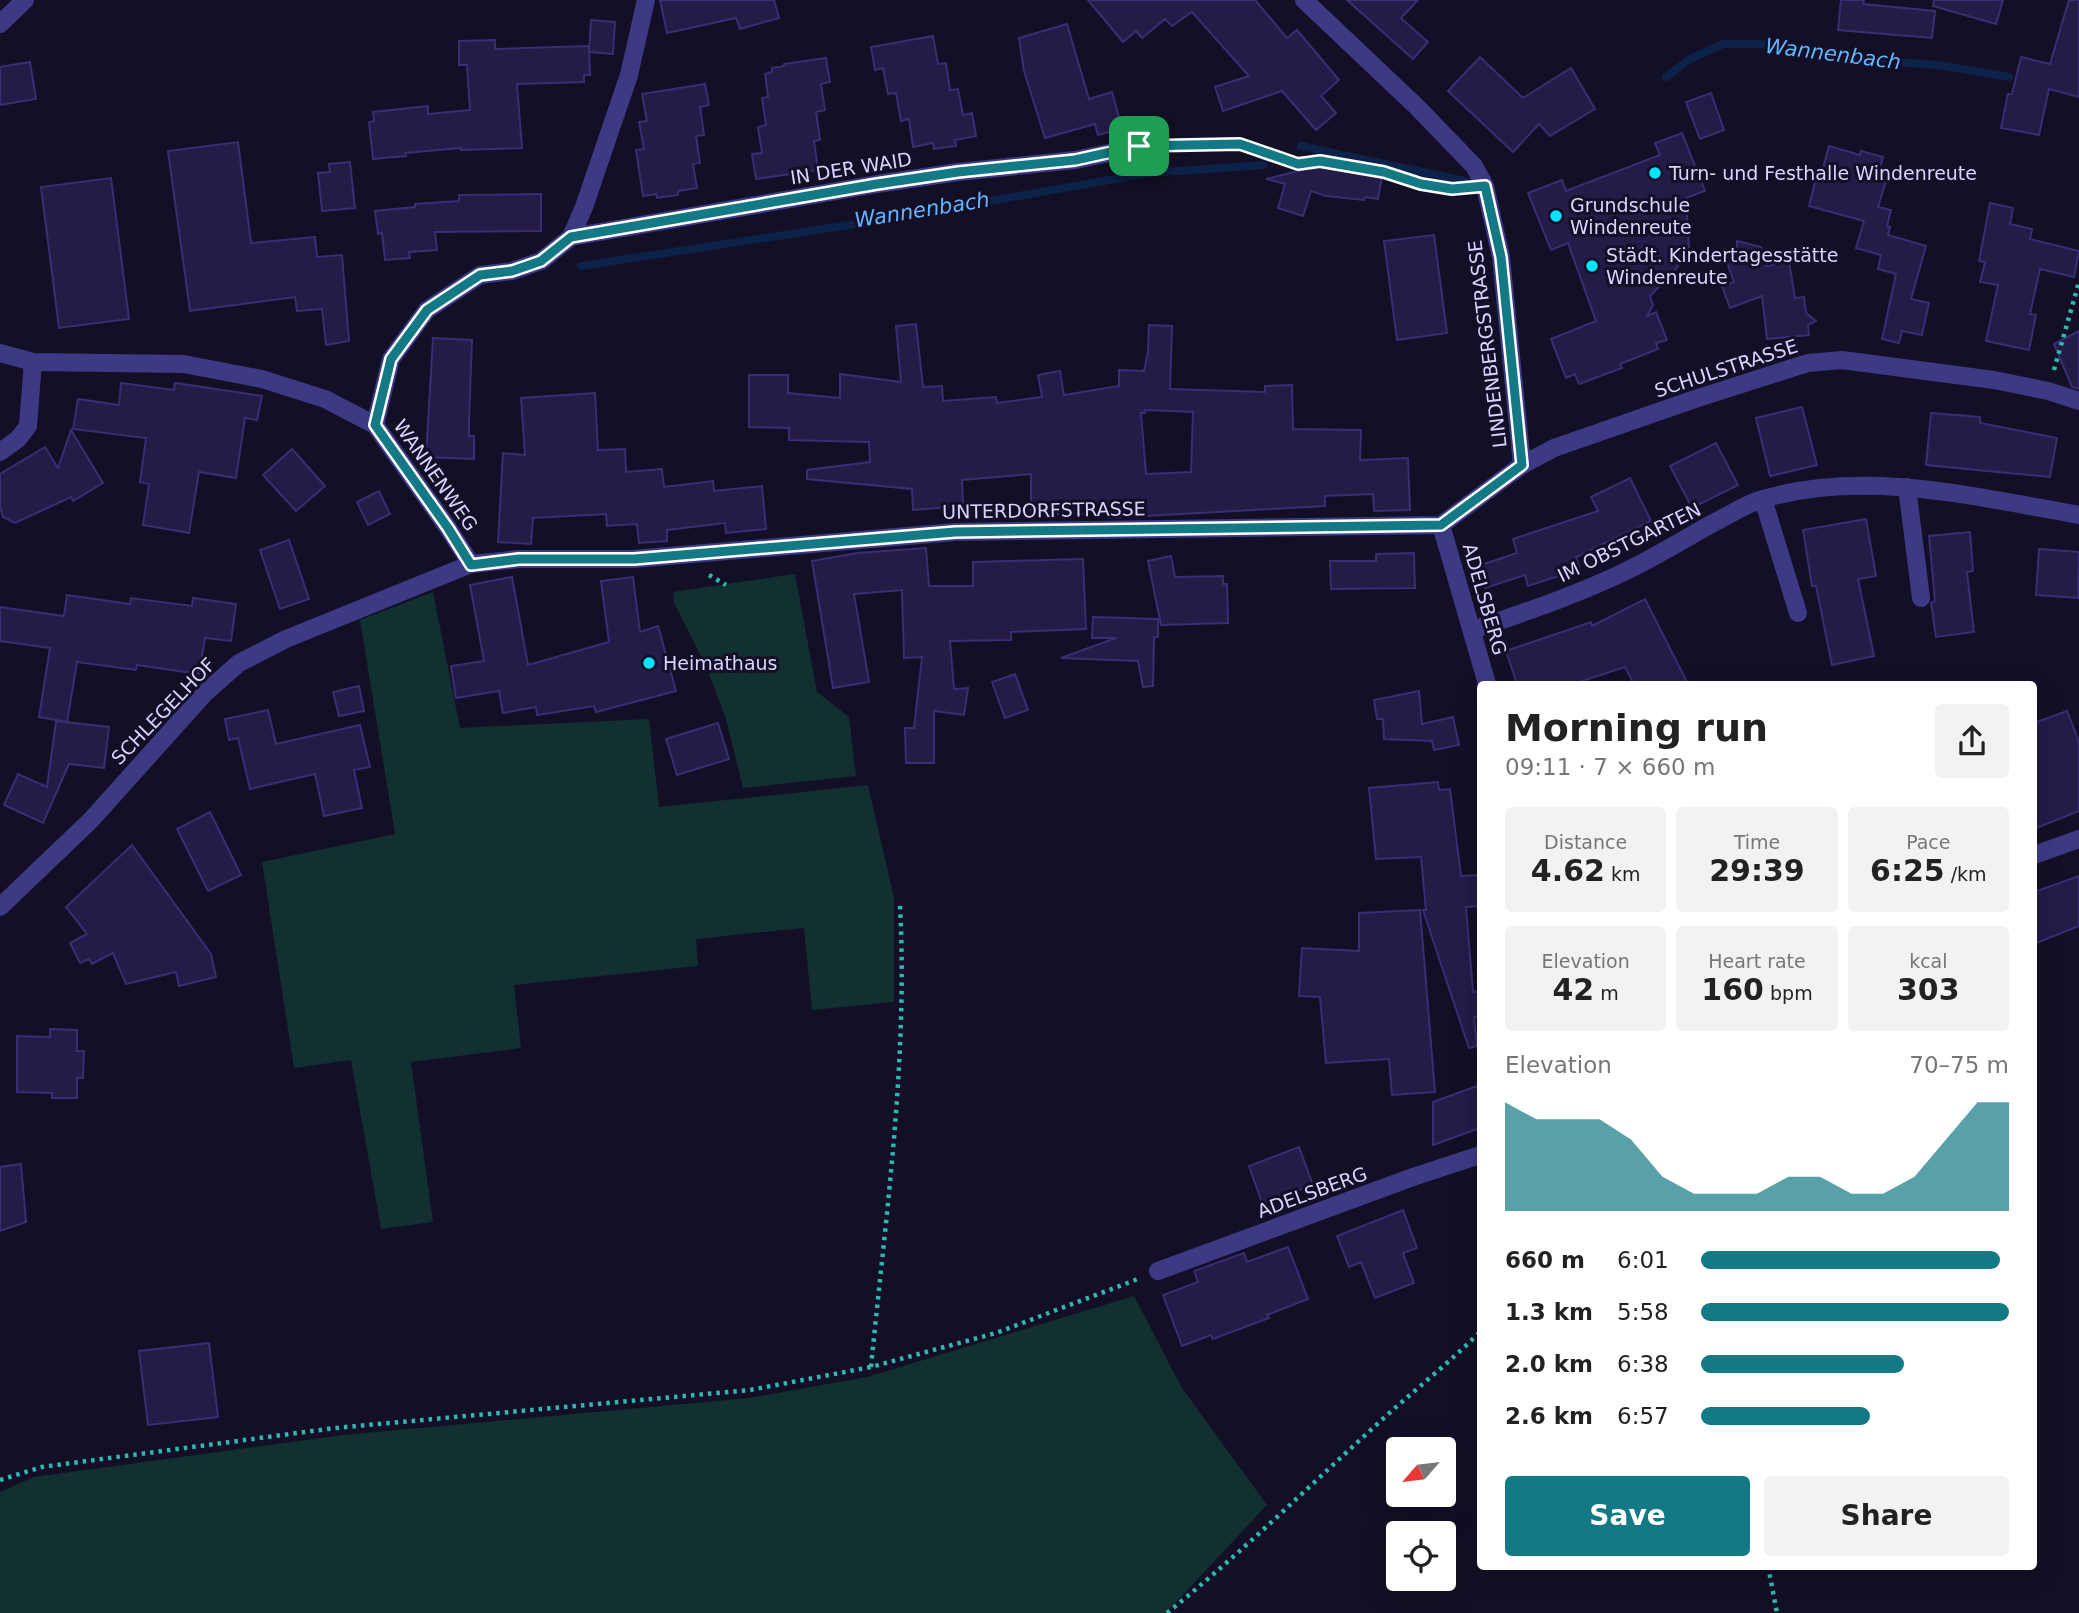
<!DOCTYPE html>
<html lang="en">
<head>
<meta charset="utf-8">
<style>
  body { margin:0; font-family:"DejaVu Sans",sans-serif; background:#f2f2f2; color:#222; height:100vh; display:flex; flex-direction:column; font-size:26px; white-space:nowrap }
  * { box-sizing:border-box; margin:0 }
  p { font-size:23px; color:#767676 }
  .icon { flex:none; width:38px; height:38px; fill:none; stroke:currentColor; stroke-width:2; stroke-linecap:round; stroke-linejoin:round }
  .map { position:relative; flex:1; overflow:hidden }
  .side { position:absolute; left:1477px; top:681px; width:560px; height:889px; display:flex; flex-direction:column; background:#fff; border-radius:7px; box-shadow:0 7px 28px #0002 }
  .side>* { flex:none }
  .needle { width:46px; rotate:242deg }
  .tools { position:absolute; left:1386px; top:1437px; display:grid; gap:14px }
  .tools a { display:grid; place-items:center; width:70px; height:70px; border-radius:7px; background:#fff; box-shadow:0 7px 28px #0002; font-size:35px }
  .pin { position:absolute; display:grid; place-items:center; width:60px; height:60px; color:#fff; margin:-30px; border-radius:14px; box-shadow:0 4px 10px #0006 }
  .round { display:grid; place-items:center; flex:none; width:74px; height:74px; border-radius:7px; background:#f2f2f2 }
  .head { display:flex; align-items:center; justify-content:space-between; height:119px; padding:0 28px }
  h1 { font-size:38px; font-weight:700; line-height:52px }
  .stats { display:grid; grid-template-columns:repeat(3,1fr); gap:10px; height:119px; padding:7px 28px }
  .stats div { display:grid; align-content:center; border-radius:7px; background:#f2f2f2; text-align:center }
  .stats b { font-size:30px; font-weight:700 }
  .stats small { font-size:19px; font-weight:400 }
  .stats p { font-size:19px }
  .chart { height:196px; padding:14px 28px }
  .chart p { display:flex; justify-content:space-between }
  .chart svg { width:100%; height:126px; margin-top:7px; fill:#137a85; opacity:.7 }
  .primary-button { display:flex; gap:14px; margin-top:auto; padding:14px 28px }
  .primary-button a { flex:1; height:80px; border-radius:7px; background:#137a85; color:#fff; font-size:28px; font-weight:700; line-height:80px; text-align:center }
  .primary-button a+a { background:#f2f2f2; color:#222 }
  ul { padding:0 28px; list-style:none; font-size:23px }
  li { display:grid; grid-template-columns:112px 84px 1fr; align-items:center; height:52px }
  li i { height:18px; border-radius:9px; background:#137a85 }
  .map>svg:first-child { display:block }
  .green { fill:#12302f }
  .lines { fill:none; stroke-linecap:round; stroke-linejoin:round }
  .stream { stroke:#0c2248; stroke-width:8 }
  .building { fill:#241b47; stroke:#3b2d73; stroke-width:2; fill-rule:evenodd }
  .path { stroke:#2fb8b0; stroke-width:4.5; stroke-dasharray:3.5 5; stroke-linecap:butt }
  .minor { stroke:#3d3a85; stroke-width:18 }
  .route-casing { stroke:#fff; stroke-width:14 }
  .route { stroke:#137a85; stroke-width:9 }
  .poi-dot { fill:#00e5ff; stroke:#130f26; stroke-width:2.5 }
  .labels { text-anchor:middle; stroke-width:6; stroke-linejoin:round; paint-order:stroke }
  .street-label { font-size:19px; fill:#d9d4ff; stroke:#130f26 }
  .poi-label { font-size:19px; fill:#d9d4ff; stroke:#130f26; text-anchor:start }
  .water-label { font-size:21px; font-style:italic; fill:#62b6ff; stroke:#130f26 }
</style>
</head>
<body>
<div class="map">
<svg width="2079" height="1613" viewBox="0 0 2079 1613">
  <rect width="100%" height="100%" fill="#130f26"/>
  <g class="green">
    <path d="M795,574L817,692L849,717L856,776L743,788L726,719L706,666L674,603L673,592Z"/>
    <path d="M433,592L460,728L649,719L659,807L868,785L894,898V1002L812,1010L804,928L696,939L698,966L514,985L521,1048L411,1062L433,1222L381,1229L351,1060L294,1068L262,862L395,834L360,620Z"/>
    <path d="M1134,1296L1182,1388L1267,1505L1166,1613H0V1492L34,1477L343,1435L749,1398L867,1377Z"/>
  </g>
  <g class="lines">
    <g class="stream">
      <path d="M1666,77L1690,59L1723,44H1762L1851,59L1938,65L2009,77"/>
      <path d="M1301,146L1465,181"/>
      <path d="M581,266L869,222L1150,173L1264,165"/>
    </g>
  </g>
  <g class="building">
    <path d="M660,0H774L779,18L740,29L736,18L667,33Z"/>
    <path d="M1088,0H1255L1287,38L1297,30L1339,80L1321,96L1336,113L1316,130L1282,91L1223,111L1215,87L1249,76L1192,12L1172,26L1165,19L1142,38L1136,31L1123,42Z"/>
    <path d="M1347,0H1418L1401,18L1428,42L1413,59Z"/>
    <path d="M1841,0H1864L1863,4L1935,11L1932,38L1838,30Z"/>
    <path d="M1934,0H2003L1996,24L1933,6Z"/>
    <path d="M2069,0H2079V97L2049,89L2039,135L2001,128L2008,94H2012L2021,57L2050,64Z"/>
    <path d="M591,20L615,22L613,54L589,52Z"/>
    <path d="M1067,24L1089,99L1112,92L1122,128L1098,135L1095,124L1045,138L1024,71L1019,38Z"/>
    <path d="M933,36L938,64L946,63L950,90L958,89L963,115L972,113L976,136L955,140L956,146L934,149L933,143L913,147L909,119L901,121L896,93L888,94L883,68L875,70L871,47Z"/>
    <path d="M495,40V49L589,46L590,75H584V82L517,84L522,148L461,150V148L405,153L406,156L373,159L369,122L374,121L373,112L428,106V114L470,110L467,65H459V41Z"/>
    <path d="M1480,57L1523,98L1571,68L1595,109L1550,136L1539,124L1513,152L1448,91Z"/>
    <path d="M826,58L830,82L821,84L825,110L816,112L820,140L814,141L818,170L756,179L752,154L762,153L758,127L766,125L762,98L768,97L765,74L772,72V68L784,66V64Z"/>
    <path d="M30,62L36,99L0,105V67Z"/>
    <path d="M705,84L709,105L700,107L704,135L696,136L700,163L693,164L697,188L678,191V195L657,198L656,194L643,196L636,150L644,149L639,122L647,121L642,94Z"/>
    <path d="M1711,93L1724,130L1700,139L1686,102Z"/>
    <path d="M1682,133L1705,191L1686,198L1689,249L1675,270L1650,296L1653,305L1647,316L1656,312L1667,340L1656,343L1658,349L1620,364L1622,368L1579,384L1575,374L1566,378L1551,339L1596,321L1568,243L1551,250L1528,193L1562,180L1566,191L1660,155L1655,143Z"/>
    <path d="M238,142L251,243L315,237L317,257L342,255L349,341L326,345L322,309L297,311L295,297L190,311L168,151Z"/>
    <path d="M1829,146L1860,155L1861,151L1883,157L1878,175L1887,178L1878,207L1891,210L1887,226L1890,227L1888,235L1926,246L1911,299L1929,303L1922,335L1902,331L1899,343L1882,339L1896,274L1878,269L1881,255L1856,248L1864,221L1809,206L1816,178L1820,179Z"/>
    <path d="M350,162L355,208L322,211L318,173L330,172L329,164Z"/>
    <path d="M1318,166L1382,176L1378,199L1365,197L1364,200L1326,196L1311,191L1303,216L1278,208L1285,184L1266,179Z"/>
    <path d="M111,178L129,319L59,328L41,187Z"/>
    <path d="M541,194V231L435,232L437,250L409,252L410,258L385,260L382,233L378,234L375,211L415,207V204L459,201V195Z"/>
    <path d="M1990,203L2013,208L2010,224L2032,229L2030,239L2079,251L2074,277L2040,269L2030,314L2036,315L2029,350L1986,341L1998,285L1980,282L1985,262L1979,261Z"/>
    <path d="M1434,235L1447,333L1397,340L1384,241Z"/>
    <path d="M1737,241L1761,247L1766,266L1789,262L1795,298L1804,297L1806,313L1816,321L1808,325L1809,335L1767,339L1762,296L1730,308L1722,286L1734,282L1724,254L1737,250Z"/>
    <path d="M916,324L923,387L942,386L943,401L996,397L997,403L1042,397L1038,375L1060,371L1064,395L1119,386V370L1144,371L1148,352L1149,325L1172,326L1170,389L1265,392V386L1292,385L1293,429L1361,430L1360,460L1408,458L1410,510L1374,511L1373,494L1325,496V506L1109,518L1108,514H1031V474L962,480L963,506L913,510L912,489L807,479V470L870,462L869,442L789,440V428L749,427V375H788V393L840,398V374L901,382L896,326ZM1145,410L1193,412L1191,472L1146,474L1141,413H1145Z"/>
    <path d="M2079,331V389L2072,387L2054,344Z"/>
    <path d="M433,338L472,340L469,421V436H474V459L426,457Z"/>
    <path d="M121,383L174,390L175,383L262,396L257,420L245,418L236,478L199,472L189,533L143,525L149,484L140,482L146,438L73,429L78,399L119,405Z"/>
    <path d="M595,393L598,450L625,449L626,472L662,469L664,487L713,481L714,491L762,486L766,529L726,533L725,523L667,530V541L639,543L637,524L607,526L606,514L533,518L531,544L498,542L503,453L525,455L521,398Z"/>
    <path d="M1802,407L1817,465L1770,476L1756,418Z"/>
    <path d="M1931,413L1980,417V423L2057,438L2050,477L1926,465Z"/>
    <path d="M71,430L103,483L73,501L71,497L15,523L3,517L0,506V474L45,447L58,468Z"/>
    <path d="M1716,443L1738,485L1692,508L1670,466Z"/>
    <path d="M292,449L325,486L296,511L263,475Z"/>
    <path d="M1630,478L1651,521L1576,557L1580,569L1528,586L1525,575L1485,588L1478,566L1517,553L1513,539L1598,511L1591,497Z"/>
    <path d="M379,491L390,514L368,525L357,502Z"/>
    <path d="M1866,519L1876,576L1858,579L1874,656L1832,665L1816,586H1812L1803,530Z"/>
    <path d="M1970,532L1973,571L1967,572L1974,632L1936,637L1931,603L1935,601L1929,536Z"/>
    <path d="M289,540L309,599L280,609L260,550Z"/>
    <path d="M926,548L929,586H973V562L1083,559L1086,629L1011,632V640L950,641L954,689L968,688L964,715L934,711V763H906L905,728H914L922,657L904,658L902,590L854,594L869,682L833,688L812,561L857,553Z"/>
    <path d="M2039,549L2079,552L2078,598L2036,595Z"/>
    <path d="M1414,553L1415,588L1331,589L1330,561H1376V554Z"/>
    <path d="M1171,556L1175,577L1223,576V584H1227L1228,623L1161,625L1148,561Z"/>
    <path d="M512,577L528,665L609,642L601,581L633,577L640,632L658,626L676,691L596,712L594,706L537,715L536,707L503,713L499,691L456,698L451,666L484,661L470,585Z"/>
    <path d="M67,595L130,604L131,598L192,606L193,598L236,604L231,641L205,638L199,674L137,665L136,670L77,662L67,722L39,717L50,648L0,641V607L64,616Z"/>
    <path d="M1645,599L1688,684H1634L1625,667L1573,684H1517L1506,651L1591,622L1592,626Z"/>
    <path d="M1093,617L1158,619V637H1154L1153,686L1143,687L1138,661L1061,658L1116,638H1092Z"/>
    <path d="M1015,674L1028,710L1005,718L992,682Z"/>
    <path d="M359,686L364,711L339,716L333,692Z"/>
    <path d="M1419,691L1422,724L1453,717L1459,745L1434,750L1432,741L1384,739L1383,719H1377L1374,700Z"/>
    <path d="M268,710L276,744L360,725L370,767L354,770L362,808L324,816L315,774L250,789L238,738L229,740L225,719Z"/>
    <path d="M2067,711L2079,742V811L2034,829V723Z"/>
    <path d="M56,721L109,727L104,768L69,764L43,823L4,805L18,774L47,787Z"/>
    <path d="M718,723L729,759L677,775L666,739Z"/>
    <path d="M1438,782L1439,790L1450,789L1461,876L1480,875V906L1466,907L1473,992L1480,991V1016L1474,1017L1477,1046L1469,1048L1423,910H1426L1421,857L1376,859L1369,788Z"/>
    <path d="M210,812L241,875L208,891L177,829Z"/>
    <path d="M132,845L211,954L216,977L179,986L176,972L126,984L113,953L92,964L89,959L80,963L70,943L87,934L66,907Z"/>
    <path d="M2079,876V926L2034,944V892Z"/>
    <path d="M1420,910L1435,1092L1392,1095L1389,1059L1326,1063L1320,997L1299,996L1302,948L1359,951V913Z"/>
    <path d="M50,1029L77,1030V1051H84L83,1078H77V1098H52V1093L17,1092V1036L50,1037Z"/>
    <path d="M1480,1085V1128L1433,1145V1102Z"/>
    <path d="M1299,1147L1313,1185L1262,1203L1249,1166Z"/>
    <path d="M21,1164L26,1222L0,1231V1167Z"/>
    <path d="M1403,1210L1417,1248L1403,1253L1414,1283L1375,1298L1361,1262L1349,1267L1337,1236Z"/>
    <path d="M1288,1247L1308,1299L1267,1315L1269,1318L1213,1339L1211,1335L1182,1346L1163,1295L1198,1282L1194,1271L1244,1253L1247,1262Z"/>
    <path d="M209,1343L218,1417L148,1425L139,1351Z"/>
  </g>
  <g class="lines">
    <g class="path">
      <path d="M1160,146L1240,144L1298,164L1320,161L1384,172L1421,184L1452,189L1463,188"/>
      <path d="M2054,370L2079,282"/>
      <path d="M709,575L726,585"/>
      <path d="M871,1367C886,1214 908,1059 900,905"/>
      <path d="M0,1480L42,1467L335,1428L750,1390L871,1367L996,1333L1138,1279"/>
      <path d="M1768,1566L1777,1613"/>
      <path d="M1167,1613C1239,1555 1305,1490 1373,1428C1408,1395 1446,1366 1480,1332"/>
    </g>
    <g class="minor">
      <path d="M1304,0L1417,107L1474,166L1485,186L1501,257L1522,465"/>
      <path d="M0,24L25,0"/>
      <path d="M571,237L877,184L958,172L1075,160L1138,147"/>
      <path d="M0,353L33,362L184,364L262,379L325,399L375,425L448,528L471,564"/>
      <path d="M375,425L391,359L427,310L480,275L512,271L541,261L571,237L584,207L629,75L646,0"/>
      <path d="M0,452L18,439L28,426L33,362"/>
      <path d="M1907,487L1921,598"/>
      <path d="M1763,499L1798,613"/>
      <path d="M1441,525L1487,684"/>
      <path d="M1473,630C1525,612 1577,595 1626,571C1657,556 1686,538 1715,522C1731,514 1746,504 1763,499C1866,469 1977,497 2079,515"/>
      <path d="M2034,855L2079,839"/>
      <path d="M0,907L91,820L205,693L239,663L286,639L471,564L519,559H633L955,532L1441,525L1522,465L1554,448L1695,399L1808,363L1842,360L1994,380L2048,391L2079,401"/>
      <path d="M1158,1271L1413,1177L1480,1155"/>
    </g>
  </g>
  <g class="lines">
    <defs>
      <path id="route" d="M1240,144L1298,164L1320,161L1384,172L1421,184L1452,189L1485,186L1501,257L1522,465L1441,525L955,532L634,559H519L471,565L448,528L375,425L391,359L427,310L480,275L512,271L541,261L571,237L877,184L958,172L1075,160L1139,146Z"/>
    </defs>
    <use href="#route" class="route-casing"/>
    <use href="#route" class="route"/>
  </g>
  <g class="poi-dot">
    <circle cx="1655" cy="173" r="7"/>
    <circle cx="1556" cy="216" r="7"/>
    <circle cx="1592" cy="266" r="7"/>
    <circle cx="649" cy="663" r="7"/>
  </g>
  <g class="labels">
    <g class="street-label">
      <text transform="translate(851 168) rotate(-9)" y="7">IN DER WAID</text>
      <text transform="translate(1487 344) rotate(-97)" y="7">LINDENBERGSTRASSE</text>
      <text transform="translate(1726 368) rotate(-18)" y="7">SCHULSTRASSE</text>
      <text transform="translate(436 475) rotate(55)" y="7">WANNENWEG</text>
      <text transform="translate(1044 510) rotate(-1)" y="7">UNTERDORFSTRASSE</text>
      <text transform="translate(1629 542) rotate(-26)" y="7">IM OBSTGARTEN</text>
      <text transform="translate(1485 599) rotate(74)" y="7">ADELSBERG</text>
      <text transform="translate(163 711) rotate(-46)" y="7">SCHLEGELHOF</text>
      <text transform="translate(1312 1192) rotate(-20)" y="7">ADELSBERG</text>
    </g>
    <g class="poi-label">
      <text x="1669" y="180">Turn- und Festhalle Windenreute</text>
      <text x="1570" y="212">Grundschule<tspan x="1570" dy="22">Windenreute</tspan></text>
      <text x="1606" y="262">Städt. Kindertagesstätte<tspan x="1606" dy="22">Windenreute</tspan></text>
      <text x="663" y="670">Heimathaus</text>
    </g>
    <g class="water-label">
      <text transform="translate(1833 54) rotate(7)" y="7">Wannenbach</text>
      <text transform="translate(922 210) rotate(-9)" y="7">Wannenbach</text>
    </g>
  </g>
</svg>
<div class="tools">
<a><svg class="needle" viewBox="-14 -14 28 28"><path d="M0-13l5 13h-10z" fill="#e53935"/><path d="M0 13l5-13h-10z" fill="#767676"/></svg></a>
<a><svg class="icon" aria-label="locate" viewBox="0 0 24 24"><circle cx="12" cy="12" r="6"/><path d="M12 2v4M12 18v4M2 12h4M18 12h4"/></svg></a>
</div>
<div class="pin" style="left:1139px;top:146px;background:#1e9e55"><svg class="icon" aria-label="arrive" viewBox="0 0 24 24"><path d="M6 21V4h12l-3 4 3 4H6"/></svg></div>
<section class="side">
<div class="head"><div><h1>Morning run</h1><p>09:11 · 7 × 660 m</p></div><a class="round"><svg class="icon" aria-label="share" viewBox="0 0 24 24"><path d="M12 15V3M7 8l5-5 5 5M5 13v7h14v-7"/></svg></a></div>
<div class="stats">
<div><p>Distance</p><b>4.62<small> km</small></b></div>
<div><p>Time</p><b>29:39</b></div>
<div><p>Pace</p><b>6:25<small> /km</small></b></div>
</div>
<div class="stats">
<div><p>Elevation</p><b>42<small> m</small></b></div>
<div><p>Heart rate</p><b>160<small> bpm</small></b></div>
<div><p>kcal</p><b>303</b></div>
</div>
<div class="chart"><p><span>Elevation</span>70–75 m</p>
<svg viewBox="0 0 160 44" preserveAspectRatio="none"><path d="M0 44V6L10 12L20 12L30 12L40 19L50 32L60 38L70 38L80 38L90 32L100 32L110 38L120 38L130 32L140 19L150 6L160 6V44z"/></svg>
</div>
<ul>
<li><b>660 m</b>6:01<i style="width:97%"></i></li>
<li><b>1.3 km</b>5:58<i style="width:100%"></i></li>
<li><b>2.0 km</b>6:38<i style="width:66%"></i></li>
<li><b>2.6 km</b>6:57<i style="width:55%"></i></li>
</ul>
<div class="primary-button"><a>Save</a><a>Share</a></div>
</section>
</div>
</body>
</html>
